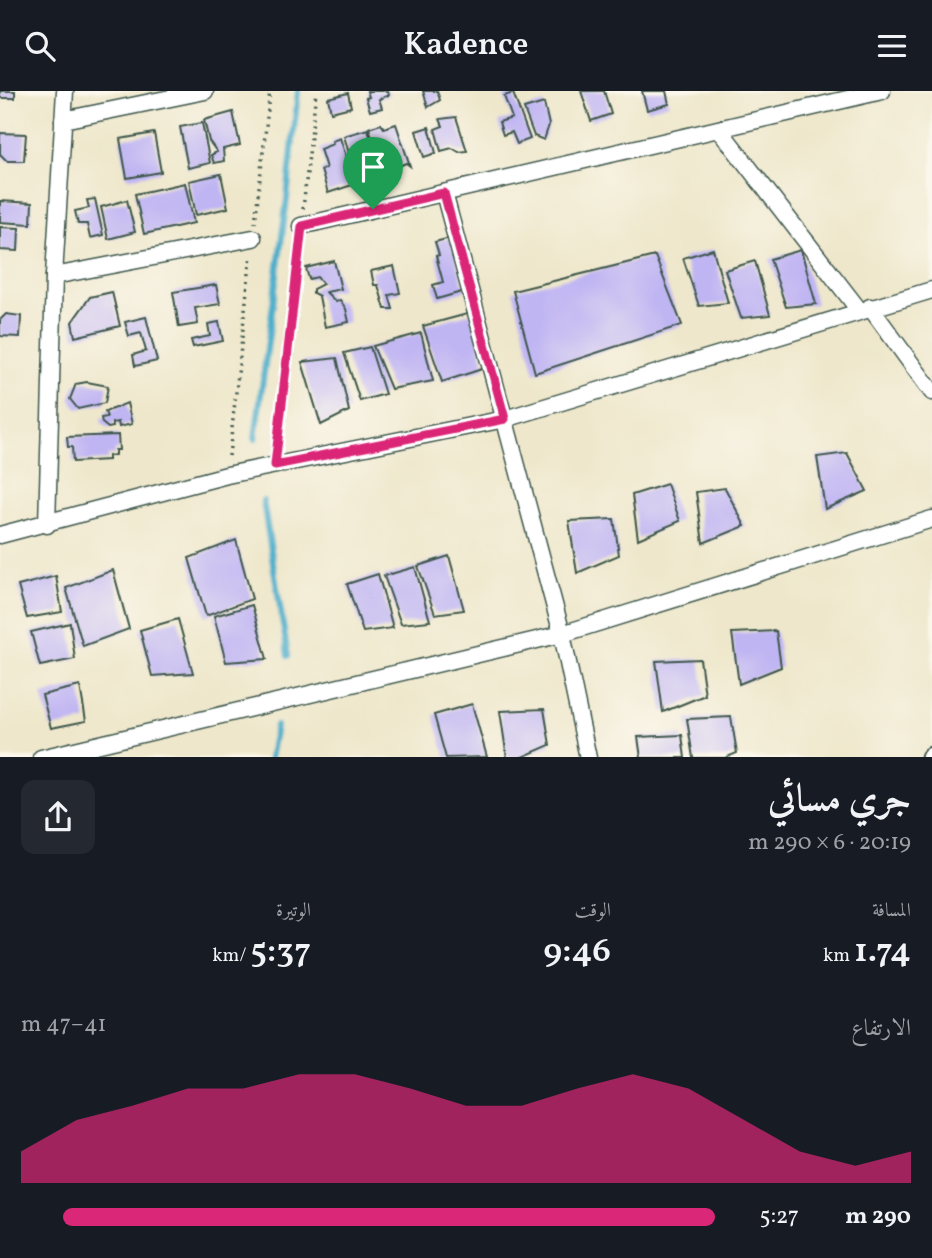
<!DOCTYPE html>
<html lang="ar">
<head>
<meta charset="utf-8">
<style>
  body { margin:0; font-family:Vollkorn,Amiri,serif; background:#242831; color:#f1f3f6; direction:rtl; height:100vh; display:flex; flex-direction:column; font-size:26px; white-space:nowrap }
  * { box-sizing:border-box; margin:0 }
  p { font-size:23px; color:#9ea1a6 }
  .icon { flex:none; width:38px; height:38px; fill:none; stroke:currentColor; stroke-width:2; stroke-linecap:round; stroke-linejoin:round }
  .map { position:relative; height:666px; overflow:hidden; direction:ltr }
  .details { display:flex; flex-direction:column; background:#171b24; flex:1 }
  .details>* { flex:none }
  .pin { position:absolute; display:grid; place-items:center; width:60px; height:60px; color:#fff; margin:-72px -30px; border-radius:50% 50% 50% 0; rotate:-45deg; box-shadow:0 0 7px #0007 }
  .pin .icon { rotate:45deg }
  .round { display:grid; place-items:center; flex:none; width:74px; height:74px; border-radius:14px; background:#242831 }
  .overview { display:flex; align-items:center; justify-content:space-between; height:119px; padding:0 21px }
  h1 { font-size:38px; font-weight:600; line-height:52px }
  .figures { display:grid; grid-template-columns:repeat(3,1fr); gap:10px; height:119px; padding:7px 21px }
  .figures div { display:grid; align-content:center }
  .figures b { font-size:35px; font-weight:600 }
  .figures small { font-size:19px; font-weight:400 }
  .figures p { font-size:19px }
  .chart { height:196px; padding:14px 21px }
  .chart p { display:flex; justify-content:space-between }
  .chart svg { width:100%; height:126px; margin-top:7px; fill:#db2777; opacity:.7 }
  ul { padding:0 21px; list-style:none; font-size:23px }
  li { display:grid; grid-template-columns:112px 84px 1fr; align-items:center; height:52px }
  li i { height:18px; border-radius:9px; background:#db2777 }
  header { display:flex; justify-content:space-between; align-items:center; height:91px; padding:0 21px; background:#171b24; font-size:32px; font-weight:600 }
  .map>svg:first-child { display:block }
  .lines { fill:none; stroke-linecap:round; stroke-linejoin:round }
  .stream { stroke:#4caecb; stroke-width:6 }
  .building { fill:#c0b5f3 }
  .minor-casing { stroke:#3e564b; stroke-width:19 }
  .tertiary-casing { stroke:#3e564b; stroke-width:23 }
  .path { stroke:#3e564b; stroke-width:3.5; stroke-dasharray:2 5; stroke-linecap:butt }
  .minor { stroke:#fff; stroke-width:16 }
  .tertiary { stroke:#fff; stroke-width:19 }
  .route-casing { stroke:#fff; stroke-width:14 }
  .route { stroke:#db2777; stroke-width:9 }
</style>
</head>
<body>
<header><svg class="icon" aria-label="menu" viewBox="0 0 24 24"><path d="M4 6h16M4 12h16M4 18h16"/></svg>Kadence<svg class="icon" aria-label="search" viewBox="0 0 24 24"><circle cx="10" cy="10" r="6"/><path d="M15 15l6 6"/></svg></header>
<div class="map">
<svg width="932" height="667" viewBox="0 0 932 667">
  <rect width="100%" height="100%" fill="#fbf7ec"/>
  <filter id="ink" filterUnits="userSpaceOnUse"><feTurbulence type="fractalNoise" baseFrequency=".0143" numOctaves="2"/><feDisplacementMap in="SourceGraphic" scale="14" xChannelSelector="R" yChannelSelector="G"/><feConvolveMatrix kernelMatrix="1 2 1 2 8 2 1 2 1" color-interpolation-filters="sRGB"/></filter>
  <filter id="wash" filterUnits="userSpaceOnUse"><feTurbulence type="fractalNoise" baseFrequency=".00686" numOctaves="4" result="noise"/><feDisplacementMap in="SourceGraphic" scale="28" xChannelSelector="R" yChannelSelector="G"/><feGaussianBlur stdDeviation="1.57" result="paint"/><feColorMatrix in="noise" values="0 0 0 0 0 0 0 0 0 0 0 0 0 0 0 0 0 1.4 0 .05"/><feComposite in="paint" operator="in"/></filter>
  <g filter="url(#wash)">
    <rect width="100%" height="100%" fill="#eee7cb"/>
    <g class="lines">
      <g class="stream">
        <path d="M255,348L287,108L298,0"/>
        <path d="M263,410L288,565"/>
        <path d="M270,667L276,635"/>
      </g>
    </g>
    <g id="blocks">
      <g class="building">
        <rect x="0" y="0" width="15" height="7"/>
        <path d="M367,0H388L389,4L379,8L382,17L370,20L366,7L369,6Z"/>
        <path d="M423,0H437L440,9L428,16Z"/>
        <path d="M581,0H604L611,23L591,30Z"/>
        <path d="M642,0H666L669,13L647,19Z"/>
        <path d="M348,2L351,16L331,21L328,7Z"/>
        <path d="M513,2L530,48L517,53L512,41L503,44L499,31L512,27L504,5Z"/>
        <path d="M544,12L549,34L544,49L534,45L524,18Z"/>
        <path d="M233,21L240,54L223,58L224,70L214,72L211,64L217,61L209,50L204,29Z"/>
        <path d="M456,26L467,60L459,61L452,57L441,60L435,38L443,35L440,28Z"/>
        <path d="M202,32L210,72L188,77L180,36Z"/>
        <path d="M381,33L384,37L396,33L410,75L406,72L394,77L392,83L386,85L369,37Z"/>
        <path d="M429,36L436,62L424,66L416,40Z"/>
        <path d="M368,38L380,79L356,86L344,45Z"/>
        <path d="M0,42L26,43L24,70H7L0,63Z"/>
        <path d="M154,42L161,81L127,87L120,48Z"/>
        <path d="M340,47L355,93L328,102L321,79L326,77L320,58L333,53L332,50Z"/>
        <path d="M221,83L228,117L196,124L189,90Z"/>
        <path d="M185,92L194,132L144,143L135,103Z"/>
        <path d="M95,108L103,144L90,147L87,133H78L75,120L89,117L87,109Z"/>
        <path d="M127,109L135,141L108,148L101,116Z"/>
        <path d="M0,110L32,112L31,133L0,131Z"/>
        <path d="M0,136L19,137L18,160L0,159Z"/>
        <path d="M450,147L465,200L437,208L433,194L443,191L436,165L439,164L435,151Z"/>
        <path d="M713,158L728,212L699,215L683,167Z"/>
        <path d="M801,159L816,213L786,216L770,168Z"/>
        <path d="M655,165L682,234L535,282L513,200Z"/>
        <path d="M334,170L341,198L326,201L336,211L340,209L346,218L349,231L325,236L319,205L313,202V198L323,193L317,186L309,188L306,177Z"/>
        <path d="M755,170L770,224L741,227L725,179Z"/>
        <path d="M394,175L400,202L389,204L393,218H385L378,194H374L371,180Z"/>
        <path d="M216,194L220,213L195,217L198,233L179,236L173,201Z"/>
        <path d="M112,201L120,235L75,246L72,231L90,206Z"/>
        <path d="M471,222L485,277L442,291L423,235Z"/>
        <path d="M6,223L21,225L20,246L0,245V229Z"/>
        <path d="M146,226L157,270L135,275L133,264L146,260L141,242L129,245L125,231Z"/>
        <path d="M219,231L223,250L193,256L191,249L210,245L208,233Z"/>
        <path d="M421,242L433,290L391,298L373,255Z"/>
        <path d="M370,256L385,303L360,310L344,262Z"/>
        <path d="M337,267L349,320L321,334L302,271Z"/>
        <path d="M87,291L108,295L105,312L78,318L70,308L76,293Z"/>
        <path d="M127,312L132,333L119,336L118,331L112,332L113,336L108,337L102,332L101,327L107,326L105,321Z"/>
        <path d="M118,344L119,359H115V364L108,365V369L73,371L72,356H68L67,346Z"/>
        <path d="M847,362L867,400L825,418L817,366Z"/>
        <path d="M667,393L680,430L638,448L632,404Z"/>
        <path d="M725,397L745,435L703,452L696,401Z"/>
        <path d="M614,428L619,464L577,482L569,430Z"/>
        <path d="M236,449L252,508L206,525L189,467Z"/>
        <path d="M449,465L464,519L435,523L418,475Z"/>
        <path d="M415,476L430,530L401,533L384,485Z"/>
        <path d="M113,479L129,538L83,555L66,497Z"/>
        <path d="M378,483L393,537L363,541L347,493Z"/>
        <path d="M56,485L62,521L27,527L18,495Z"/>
        <path d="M252,514L267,568L226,571L214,525Z"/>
        <path d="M178,528L193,582L152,585L140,539Z"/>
        <path d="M70,532L75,568L40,575L31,541Z"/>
        <path d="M776,540L781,576L739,593L732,542Z"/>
        <path d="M700,568L705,604L663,621L656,570Z"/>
        <path d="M80,595L86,630L51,637L42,604Z"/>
        <path d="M472,613L487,666L446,667L434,624Z"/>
        <path d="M544,618L550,654L520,667H507L500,620Z"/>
        <path d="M731,626L737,662L725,667H693L687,628Z"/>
        <path d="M682,644L685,667H641L638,646Z"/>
      </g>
    </g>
  </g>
  <g filter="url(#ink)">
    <use href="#blocks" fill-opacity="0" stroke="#3e564b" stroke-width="2"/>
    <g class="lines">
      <defs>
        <g id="minor">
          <path d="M63,29L205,0"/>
          <path d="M719,38L859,219"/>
          <path d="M444,102L562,543L588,667"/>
          <path d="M301,135L882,0"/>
          <path d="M54,185L253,147"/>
          <path d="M870,216L932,301"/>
          <path d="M47,434L54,185L65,0"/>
          <path d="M0,444L227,384L505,328L932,199"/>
          <path d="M41,667L562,543L932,428"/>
        </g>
        <path id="tertiary" d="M931,667L932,666"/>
      </defs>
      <use href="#minor" class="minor-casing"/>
      <use href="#tertiary" class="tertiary-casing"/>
      <g class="path">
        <path d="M303,118L316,0"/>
        <path d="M255,132L270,0"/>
        <path d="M276,358L300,150"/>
        <path d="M229,365L251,164"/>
      </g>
      <use href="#minor" class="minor"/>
      <use href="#tertiary" class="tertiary"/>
    </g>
  </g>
  <g class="lines" filter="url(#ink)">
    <defs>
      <path id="route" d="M444,102L505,328L275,374L302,135Z"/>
    </defs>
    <use href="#route" class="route-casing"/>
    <use href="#route" class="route"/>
  </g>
</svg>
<div class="pin" style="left:373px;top:118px;background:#1e9e55"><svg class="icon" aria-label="arrive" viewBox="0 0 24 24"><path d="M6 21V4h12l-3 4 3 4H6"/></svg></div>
</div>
<section class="details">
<div class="overview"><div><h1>جري مسائي</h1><p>20:19 · 6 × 290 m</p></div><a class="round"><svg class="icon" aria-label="share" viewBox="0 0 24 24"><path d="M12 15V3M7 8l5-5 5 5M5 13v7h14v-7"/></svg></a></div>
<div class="figures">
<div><p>المسافة</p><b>1.74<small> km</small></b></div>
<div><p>الوقت</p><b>9:46</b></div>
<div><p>الوتيرة</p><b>5:37<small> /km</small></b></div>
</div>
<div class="chart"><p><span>الارتفاع</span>41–47 m</p>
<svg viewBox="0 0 160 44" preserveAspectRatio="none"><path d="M0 44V33L10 22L20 17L30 11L40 11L50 6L60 6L70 11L80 17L90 17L100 11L110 6L120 11L130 22L140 33L150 38L160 33V44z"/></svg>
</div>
<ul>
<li><b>290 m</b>5:27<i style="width:94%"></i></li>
</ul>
</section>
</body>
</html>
